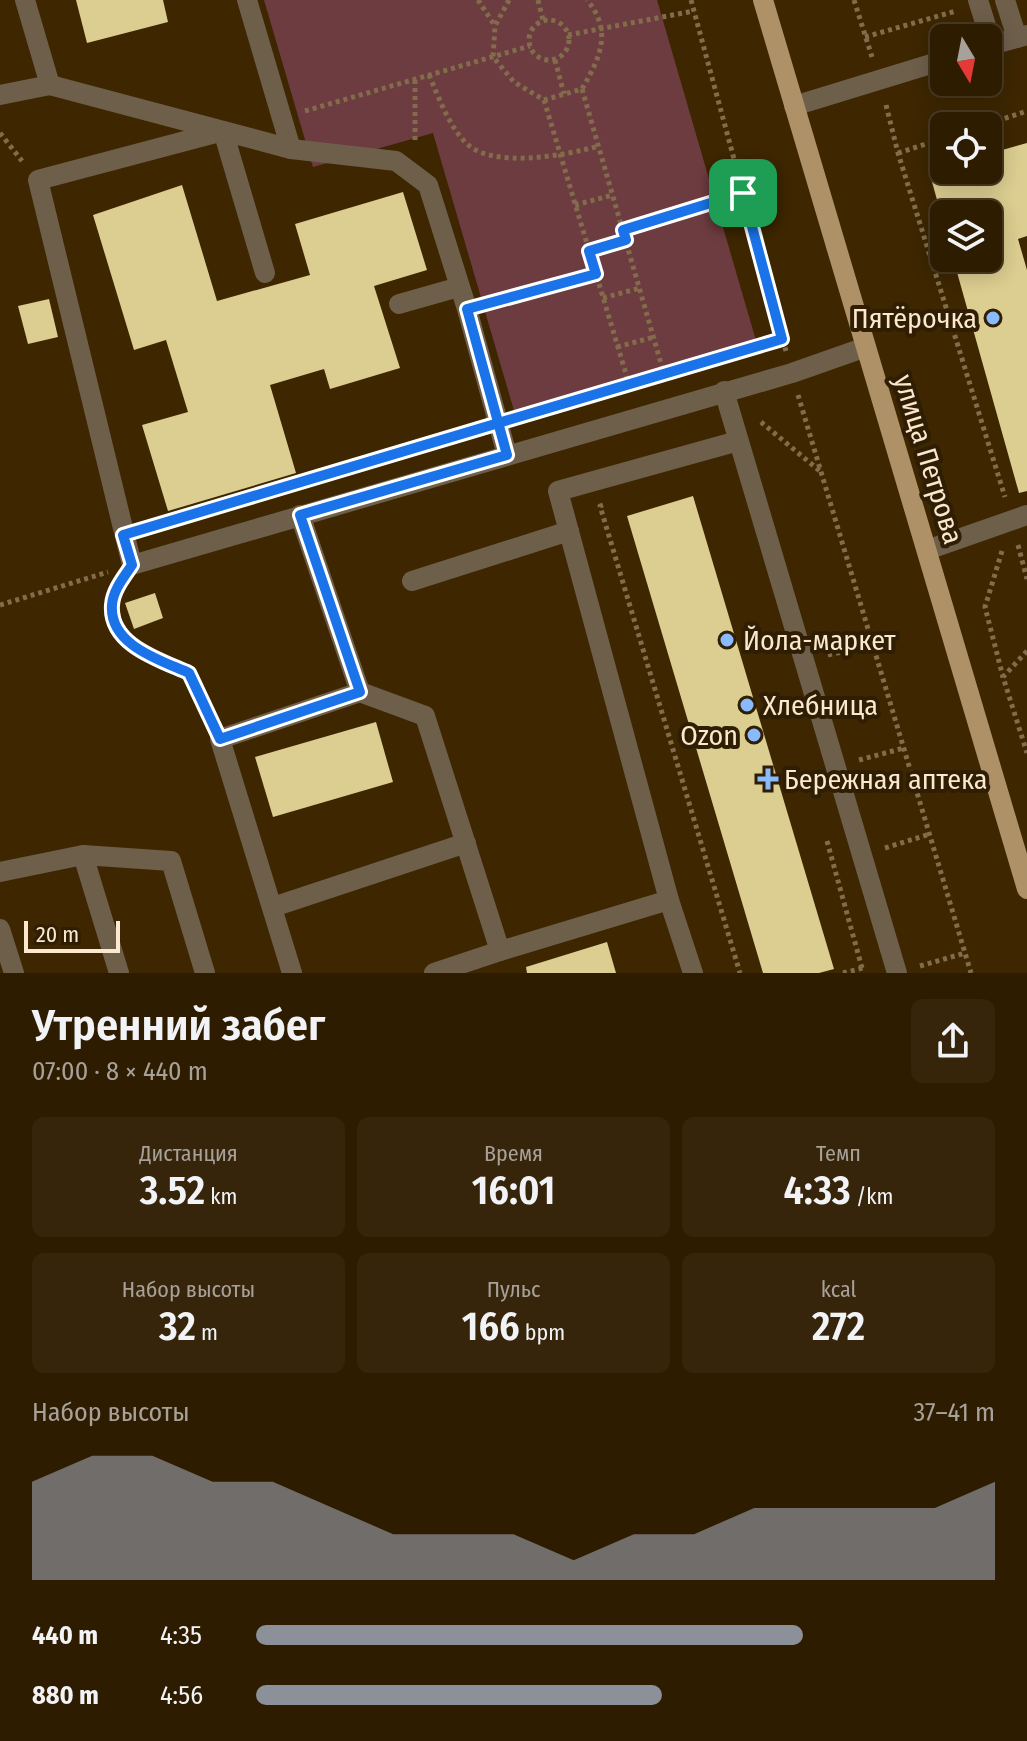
<!DOCTYPE html>
<html lang="ru">
<head>
<meta charset="utf-8">
<style>
  body { margin:0; font-family:"Fira Sans Condensed",sans-serif; background:#36250a; color:#f1f3f6; height:100vh; display:flex; flex-direction:column; font-size:30px; white-space:nowrap }
  * { box-sizing:border-box; margin:0 }
  p { font-size:26px; color:#a7a199 }
  .icon { flex:none; width:44px; height:44px; fill:none; stroke:currentColor; stroke-width:2; stroke-linecap:round; stroke-linejoin:round }
  .map { position:relative; height:973px; overflow:hidden }
  .details { display:flex; flex-direction:column; background:#2e1c00; flex:1 }
  .details>* { flex:none }
  .needle { width:52px; rotate:170deg }
  .buttons { position:absolute; left:930px; top:24px; display:grid; gap:16px }
  .buttons a { display:grid; place-items:center; width:72px; height:72px; border-radius:12px; background:#2e1c00; box-shadow:0 4px 20px #0003,0 0 0 2px #493a22; font-size:40px }
  .scale { position:absolute; left:24px; bottom:20px; width:96px; box-sizing:border-box; padding-left:8px; border:4px solid #fbe8ce; border-top:0; font-size:22px; line-height:28px; white-space:nowrap; color:#fbe8ce; -webkit-text-stroke:6px #2f1e03; paint-order:stroke }
  .pin { position:absolute; display:grid; place-items:center; width:68px; height:68px; color:#fff; margin:-34px; border-radius:16px; box-shadow:0 4px 12px #0006 }
  .round { display:grid; place-items:center; flex:none; width:84px; height:84px; border-radius:12px; background:#36250a }
  .overview { display:flex; align-items:center; justify-content:space-between; height:136px; padding:0 32px }
  h1 { font-size:44px; font-weight:600; line-height:60px }
  .stats { display:grid; grid-template-columns:repeat(3,1fr); gap:12px; height:136px; padding:8px 32px }
  .stats div { display:grid; align-content:center; border-radius:12px; background:#36250a; text-align:center }
  .stats b { font-size:40px; font-weight:600 }
  .stats small { font-size:22px; font-weight:400 }
  .stats p { font-size:22px }
  .chart { height:224px; padding:16px 32px }
  .chart p { display:flex; justify-content:space-between }
  .chart svg { width:100%; height:144px; margin-top:8px; fill:#8c9099; opacity:.7 }
  ul { padding:0 32px; list-style:none; font-size:26px }
  li { display:grid; grid-template-columns:128px 96px 1fr; align-items:center; height:60px }
  li i { height:20px; border-radius:10px; background:#8c9099 }
  .map>svg:first-child { display:block }
  .green { fill:#6d3c40 }
  .building { fill:#dccd90 }
  .lines { fill:none; stroke-linecap:round; stroke-linejoin:round }
  .path { stroke:#826c4b; stroke-width:5; stroke-dasharray:4 4; stroke-linecap:butt }
  .minor { stroke:#6e5f4b; stroke-width:20 }
  .major { stroke:#af9167; stroke-width:20 }
  .route-casing { stroke:#fff; stroke-width:16 }
  .route { stroke:#1a73e8; stroke-width:10 }
  .poi-dot { fill:#89bafc; stroke:#2f1e03; stroke-width:3 }
  .labels { text-anchor:middle; stroke-width:8; stroke-linejoin:round; paint-order:stroke }
  .poi-label { font-size:28px; fill:#fbe8ce; stroke:#2f1e03; text-anchor:start }
  .street-label { font-size:28px; fill:#fbe8ce; stroke:#2f1e03 }
</style>
</head>
<body>
<div class="map">
<svg width="1027" height="973" viewBox="0 0 1027 973">
  <rect width="100%" height="100%" fill="#3d2600"/>
  <path class="green" d="M264,0H657L759,351L517,421L433,133L313,167Z"/>
  <g class="building">
    <path d="M76,0H163L168,22L87,43Z"/>
    <path d="M1027,143V236L1018,239L1027,270V491L1019,493L953,258H988V214H944V225L929,171L944,167V170H988V154Z"/>
    <path d="M182,185L217,301L310,275L295,224L403,192L427,270L374,286L400,368L330,389L324,369L270,385L296,473L168,511L142,425L188,412L166,340L134,350L93,215Z"/>
    <path d="M49,299L58,337L28,344L18,306Z"/>
    <path d="M693,496L834,969L819,973H763L627,516Z"/>
    <path d="M155,593L163,618L134,629L125,603Z"/>
    <path d="M376,722L393,782L273,817L255,757Z"/>
    <path d="M607,942L616,973H527L526,967Z"/>
  </g>
  <g class="lines">
    <g class="path">
      <path d="M478,0L495,26"/>
      <path d="M509,0L495,26L493,57L514,82L544,100L582,89C600,58 613,31 587,0"/>
      <path d="M538,0L543,20"/>
      <path d="M691,0L786,351"/>
      <path d="M854,0L872,57"/>
      <circle cx="549" cy="40" r="20"/>
      <path d="M568,35L694,11"/>
      <path d="M865,37L956,11"/>
      <path d="M555,60L564,94"/>
      <path d="M429,75C439,98 448,124 465,142C491,170 566,155 599,146"/>
      <path d="M415,80V142"/>
      <path d="M582,89L664,374"/>
      <path d="M544,100L629,384"/>
      <path d="M886,105L898,153L1005,497"/>
      <path d="M305,111L530,46"/>
      <path d="M982,126L1027,111"/>
      <path d="M0,133L22,161"/>
      <path d="M898,153L944,138"/>
      <path d="M575,205L613,195"/>
      <path d="M623,230L743,193"/>
      <path d="M589,251L626,240"/>
      <path d="M603,298L640,288"/>
      <path d="M489,303L596,274"/>
      <path d="M617,347L654,337"/>
      <path d="M798,395L971,973"/>
      <path d="M522,416L782,339"/>
      <path d="M761,422L821,472"/>
      <path d="M603,505L600,506L740,973"/>
      <path d="M147,528L474,430"/>
      <path d="M1018,545L1027,579"/>
      <path d="M1002,551L985,607L1003,677"/>
      <path d="M119,586C95,639 151,657 189,673L209,716"/>
      <path d="M0,605L108,572"/>
      <path d="M1027,651L1003,677L1027,753"/>
      <path d="M828,655L874,645"/>
      <path d="M859,760L904,748"/>
      <path d="M917,789L969,776"/>
      <path d="M827,841L862,968"/>
      <path d="M885,848L930,834"/>
      <path d="M920,966L965,953"/>
      <path d="M843,973L863,968"/>
    </g>
    <g class="minor">
      <path d="M25,0L50,85"/>
      <path d="M247,0L291,149"/>
      <path d="M978,0L992,45"/>
      <path d="M1005,0L1017,38"/>
      <path d="M988,46L1027,35"/>
      <path d="M0,95L50,85L291,149L396,161L428,185L467,309L507,455"/>
      <path d="M794,106L944,60"/>
      <path d="M265,273L223,131L38,180L132,565L792,373L866,347"/>
      <path d="M399,304L459,287"/>
      <path d="M724,391L897,973"/>
      <path d="M300,515L360,692L425,716L500,951L669,900"/>
      <path d="M927,550L1027,515"/>
      <path d="M412,581L569,531"/>
      <path d="M83,855L119,973"/>
      <path d="M0,872L83,855L171,861L205,973"/>
      <path d="M273,907L466,843"/>
      <path d="M0,929L14,973"/>
      <path d="M292,973L220,739L360,692"/>
      <path d="M434,973L500,951"/>
      <path d="M693,973L669,900L558,491L738,441"/>
    </g>
    <path class="major" d="M763,0L1027,889"/>
  </g>
  <g class="lines">
    <defs>
      <path id="route" d="M743,193L623,230L626,240L589,251L596,274L467,309L507,455L300,515L360,692L220,739L189,673C160,660 109,645 112,605C113,590 124,577 132,565L123,535C343,469 562,404 782,339L743,193"/>
    </defs>
    <use href="#route" class="route-casing"/>
    <use href="#route" class="route"/>
  </g>
  <g class="poi-dot">
    <circle cx="993" cy="318" r="8"/>
    <circle cx="727" cy="640" r="8"/>
    <circle cx="747" cy="705" r="8"/>
    <circle cx="754" cy="735" r="8"/>
    <path d="M764 767h8v8h8v8h-8v8h-8v-8h-8v-8h8z"/>
  </g>
  <g class="labels">
    <g class="poi-label">
      <text x="977" y="328" text-anchor="end">Пятёрочка</text>
      <text x="743" y="650">Йола-маркет</text>
      <text x="763" y="715">Хлебница</text>
      <text x="738" y="745" text-anchor="end">Ozon</text>
      <text x="784" y="789">Бережная аптека</text>
    </g>
    <g class="street-label">
      <text transform="translate(929 459) rotate(73)" y="10">улица Петрова</text>
    </g>
  </g>
</svg>
<div class="buttons">
<a><svg class="needle" viewBox="-14 -14 28 28"><path d="M0-13l5 13h-10z" fill="#e53935"/><path d="M0 13l5-13h-10z" fill="#a7a199"/></svg></a>
<a><svg class="icon" aria-label="locate" viewBox="0 0 24 24"><circle cx="12" cy="12" r="6"/><path d="M12 2v4M12 18v4M2 12h4M18 12h4"/></svg></a>
<a><svg class="icon" aria-label="layers" viewBox="0 0 24 24"><path d="M12 4l9 5-9 5-9-5zM3 14l9 5 9-5"/></svg></a>
</div>
<div class="scale">20 m</div>
<div class="pin" style="left:743px;top:193px;background:#1e9e55"><svg class="icon" aria-label="arrive" viewBox="0 0 24 24"><path d="M6 21V4h12l-3 4 3 4H6"/></svg></div>
</div>
<section class="details">
<div class="overview"><div><h1>Утренний забег</h1><p>07:00 · 8 × 440 m</p></div><a class="round"><svg class="icon" aria-label="share" viewBox="0 0 24 24"><path d="M12 15V3M7 8l5-5 5 5M5 13v7h14v-7"/></svg></a></div>
<div class="stats">
<div><p>Дистанция</p><b>3.52<small> km</small></b></div>
<div><p>Время</p><b>16:01</b></div>
<div><p>Темп</p><b>4:33<small> /km</small></b></div>
</div>
<div class="stats">
<div><p>Набор высоты</p><b>32<small> m</small></b></div>
<div><p>Пульс</p><b>166<small> bpm</small></b></div>
<div><p>kcal</p><b>272</b></div>
</div>
<div class="chart"><p><span>Набор высоты</span>37–41 m</p>
<svg viewBox="0 0 160 44" preserveAspectRatio="none"><path d="M0 44V14L10 6L20 6L30 14L40 14L50 22L60 30L70 30L80 30L90 38L100 30L110 30L120 22L130 22L140 22L150 22L160 14V44z"/></svg>
</div>
<ul>
<li><b>440 m</b>4:35<i style="width:74%"></i></li>
<li><b>880 m</b>4:56<i style="width:55%"></i></li>
</ul>
</section>
</body>
</html>
